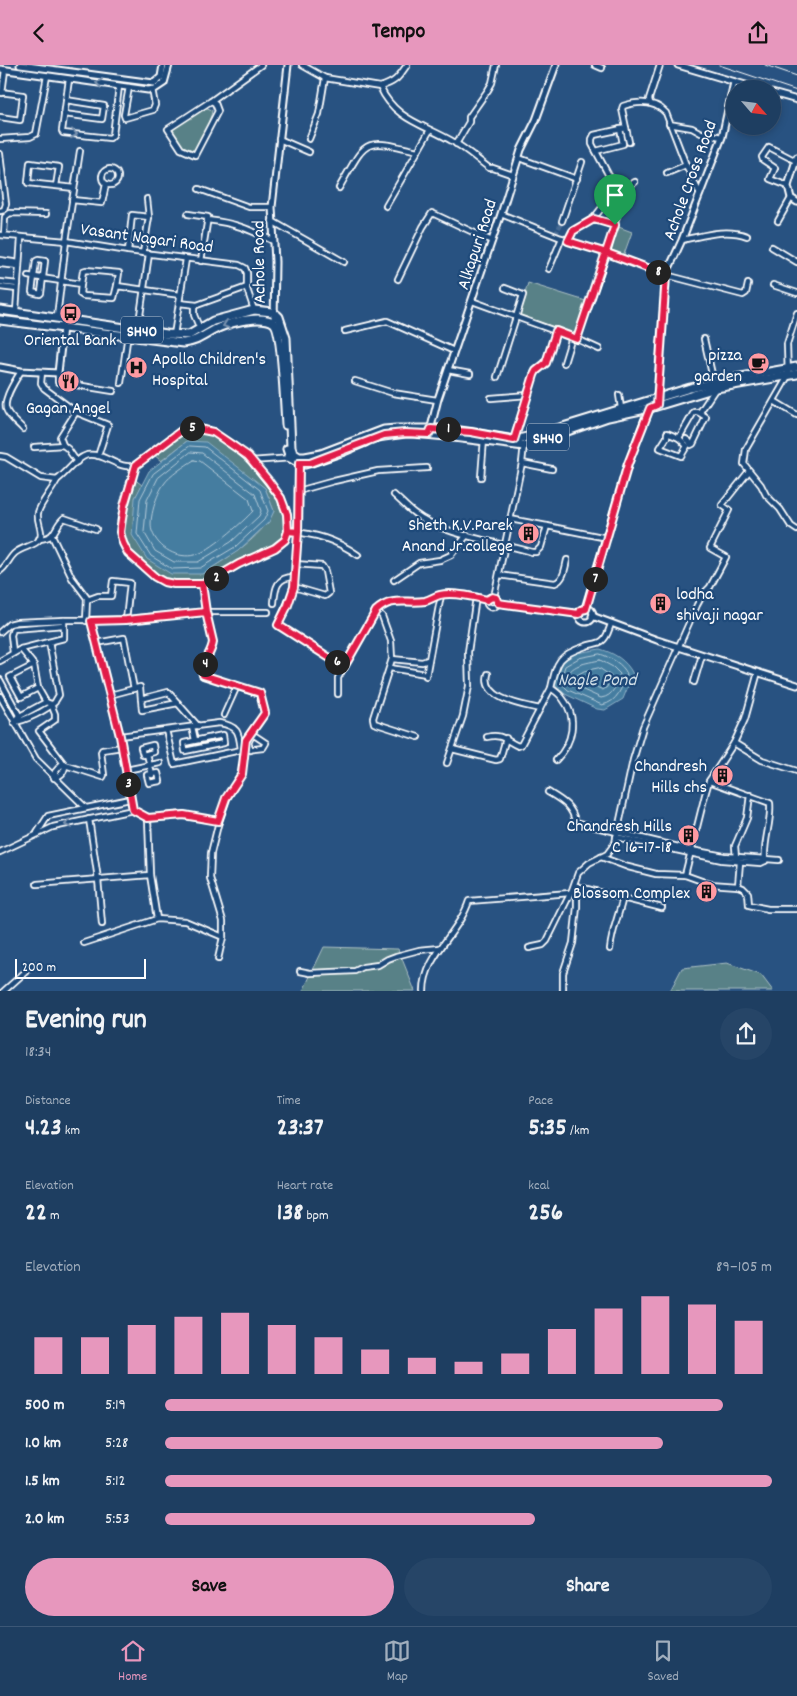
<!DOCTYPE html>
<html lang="en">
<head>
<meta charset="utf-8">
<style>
  body { margin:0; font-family:Dekko,sans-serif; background:#264567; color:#f1f3f6; height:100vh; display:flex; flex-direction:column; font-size:19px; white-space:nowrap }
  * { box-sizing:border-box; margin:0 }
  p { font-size:16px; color:#a1aebd }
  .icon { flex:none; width:28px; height:28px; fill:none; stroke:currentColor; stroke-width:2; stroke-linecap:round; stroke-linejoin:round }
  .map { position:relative; height:926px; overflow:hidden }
  .drawer { display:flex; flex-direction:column; background:#1e3e61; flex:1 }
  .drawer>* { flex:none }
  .needle { width:32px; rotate:118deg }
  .buttons { position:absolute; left:726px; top:15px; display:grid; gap:10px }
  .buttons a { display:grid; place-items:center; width:55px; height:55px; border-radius:50%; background:#1e3e61; box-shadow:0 2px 8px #0003,0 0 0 1px #3c5776; font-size:25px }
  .scale { position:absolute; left:15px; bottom:12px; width:131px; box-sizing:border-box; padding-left:5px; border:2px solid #fff; border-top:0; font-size:14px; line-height:18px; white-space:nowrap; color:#fff; -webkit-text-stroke:4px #1f4a7a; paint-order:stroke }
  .pin { position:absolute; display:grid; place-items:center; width:42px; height:42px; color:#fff; margin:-51px -21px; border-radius:50% 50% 50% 0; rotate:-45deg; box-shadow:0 0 5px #0007 }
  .pin .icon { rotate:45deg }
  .km { position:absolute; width:25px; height:25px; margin:-12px; border-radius:50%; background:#222; color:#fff; font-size:14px; line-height:25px; text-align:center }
  .round { display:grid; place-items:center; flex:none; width:52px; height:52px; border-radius:26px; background:#264567 }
  .headline { display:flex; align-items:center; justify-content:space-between; height:85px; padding:0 25px }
  h1 { font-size:28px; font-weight:700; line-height:38px }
  .figures { display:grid; grid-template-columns:repeat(3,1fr); gap:8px; height:85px; padding:5px 25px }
  .figures div { display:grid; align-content:center }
  .figures b { font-size:25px; font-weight:700 }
  .figures small { font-size:14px; font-weight:400 }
  .figures p { font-size:14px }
  .chart { height:140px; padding:10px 25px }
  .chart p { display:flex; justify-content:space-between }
  .chart svg { width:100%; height:90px; margin-top:5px; stroke:#e797bd; stroke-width:6 }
  .primary-button { display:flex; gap:10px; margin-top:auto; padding:10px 25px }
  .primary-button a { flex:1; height:58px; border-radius:30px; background:#e797bd; color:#111; font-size:20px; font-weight:700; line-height:58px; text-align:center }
  .primary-button a+a { background:#264567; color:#f1f3f6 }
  ul { padding:0 25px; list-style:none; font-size:16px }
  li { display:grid; grid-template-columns:80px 60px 1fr; align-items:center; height:38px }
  li i { height:12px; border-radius:6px; background:#e797bd }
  header { display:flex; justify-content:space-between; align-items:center; height:65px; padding:0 25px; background:#e797bd; color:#111; font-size:22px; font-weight:700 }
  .tab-bar { display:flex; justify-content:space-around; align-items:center; height:70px; border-top:1px solid #3c5776; background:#1e3e61; font-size:14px; color:#a1aebd }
  .tab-bar a { display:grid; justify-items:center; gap:2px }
  .tab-bar .active { color:#e797bd }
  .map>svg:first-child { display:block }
  .green { fill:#588187; stroke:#acc0c3 }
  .water { fill:#457da0; stroke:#8fb1c6 }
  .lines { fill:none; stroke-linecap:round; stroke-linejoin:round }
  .shore { stroke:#b5cbd9; stroke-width:1 }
  .minor-tunnel { stroke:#486c94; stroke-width:4.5; stroke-dasharray:4.5 2; stroke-linecap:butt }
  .minor-casing { stroke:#fff; stroke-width:8 }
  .tertiary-casing { stroke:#fff; stroke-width:9 }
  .primary-casing { stroke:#fff; stroke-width:11 }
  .minor { stroke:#1f4a7a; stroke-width:4.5 }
  .tertiary { stroke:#1f4a7a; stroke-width:5 }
  .primary { stroke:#1f4a7a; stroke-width:7 }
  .rail { stroke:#fff; stroke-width:1 }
  .oneway { stroke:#7992af }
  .route-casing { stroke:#fff; stroke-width:10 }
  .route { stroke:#e11d48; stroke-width:6 }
  .labels { text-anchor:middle; stroke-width:4.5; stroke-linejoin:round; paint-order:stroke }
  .shield { fill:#1f4a7a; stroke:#bcc9d7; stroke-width:1 }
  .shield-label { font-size:16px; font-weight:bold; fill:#fff }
  .street-label { font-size:18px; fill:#fff; stroke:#1f4a7a }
  .poi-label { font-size:18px; fill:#fff; stroke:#1f4a7a; text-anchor:end }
  .water-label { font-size:19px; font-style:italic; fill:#d0dee7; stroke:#1f4a7a }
</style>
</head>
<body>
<header><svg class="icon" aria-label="back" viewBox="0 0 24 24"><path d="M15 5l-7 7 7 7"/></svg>Tempo<svg class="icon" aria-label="share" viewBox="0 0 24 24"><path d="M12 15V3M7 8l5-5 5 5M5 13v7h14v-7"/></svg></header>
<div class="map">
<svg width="797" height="926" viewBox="0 0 797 926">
  <rect width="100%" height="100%" fill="#285281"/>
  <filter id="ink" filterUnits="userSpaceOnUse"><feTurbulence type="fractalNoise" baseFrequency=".02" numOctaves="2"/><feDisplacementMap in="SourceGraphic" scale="10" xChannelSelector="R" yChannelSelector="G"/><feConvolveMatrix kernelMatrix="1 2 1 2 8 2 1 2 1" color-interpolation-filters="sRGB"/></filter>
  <g filter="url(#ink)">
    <g class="green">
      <path d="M205,42L212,45C212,51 208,55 208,61L195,87L182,82L171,65Z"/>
      <path d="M616,161L632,167L623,192L609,187Z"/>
      <path d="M528,218L589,237L577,270L519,250Z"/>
      <path d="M185,363H198L213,367L248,391L281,433L287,453L285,475L275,483L202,519L164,517L128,488L123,478L121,454L133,413L142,420L135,433L202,509C227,493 261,474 274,446L265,423L187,376L161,396L152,388Z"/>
      <path d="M324,882L398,884L415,926H303Z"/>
      <path d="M727,898L761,910L773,926H670L682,903Z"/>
    </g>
    <g class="water">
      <path d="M187,376L206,377L265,423L274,446L269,457L238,486L202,509H171L147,494L132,470L135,433L149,406Z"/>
      <path d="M600,584C614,588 626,595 633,609L623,634L605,645L597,644L565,629L554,619L560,598L577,588Z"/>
    </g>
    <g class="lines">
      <g class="shore">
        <path d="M190,381L205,382L260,425L268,446L264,455L235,482L200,503L172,504L151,491L137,469L140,434L153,409Z"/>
        <path d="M191,387L202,388L255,429L261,446L259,451L231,477L198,497H174L155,486L144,467L147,435L158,413Z"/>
        <path d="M194,395L200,396L249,434L253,446C243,457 209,487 195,490C178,494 158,484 152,466C148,455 157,428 164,419C169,411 186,400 194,395Z"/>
        <path d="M600,589C610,592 623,599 627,609C622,622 618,637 602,640L568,625L560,617L565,601L579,593Z"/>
        <path d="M600,595L613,602L620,609C616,620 614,631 601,633L572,620L567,615C568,599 587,598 600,595Z"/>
        <path d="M599,603L611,611L607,622L603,625L576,613L577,610L584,606Z"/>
      </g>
      <path class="minor-tunnel" d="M556,169L562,156"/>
      <defs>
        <g id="minor">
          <path d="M302,0L325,13L380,22C395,55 423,59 452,76C465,83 477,94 489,103H493L513,110"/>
          <path d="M595,0L602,3"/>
          <path d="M69,14L62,66L63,68L110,73L113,70L119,21"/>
          <path d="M129,22L124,50L125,53L153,45L155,40L152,24"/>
          <path d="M380,22C396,17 398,13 407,0"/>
          <path d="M0,27L23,30L20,55L0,52"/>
          <path d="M2,28L5,5"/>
          <path d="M211,36L215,38L218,46L195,90L181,84L168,64L211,36L261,0"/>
          <path d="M650,38L649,34L660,0"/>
          <path d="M64,49L102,54L104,41L66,35"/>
          <path d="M669,59L692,63L701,68L722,72"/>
          <path d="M0,74L30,72L36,69L47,11"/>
          <path d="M279,74L309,87"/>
          <path d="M309,74L319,49L325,13"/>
          <path d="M629,77L622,44L623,41C639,36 655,36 666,48L686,100L700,129"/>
          <path d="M456,79L469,57V52L488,25L492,18L496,0"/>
          <path d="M596,86L623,79L620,64"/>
          <path d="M0,89L6,139L4,145L0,146"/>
          <path d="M519,93L577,114"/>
          <circle cx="110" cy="112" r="8"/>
          <path d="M667,108L686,100"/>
          <path d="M56,121L28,118L30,98L59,102L56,121L74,123"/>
          <path d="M788,121L770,114L775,103L763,95L762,92L769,82L796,96"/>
          <path d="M339,123C367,74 362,73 418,86"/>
          <path d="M199,124L249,142H272"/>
          <path d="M620,127H623L625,123L635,117"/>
          <path d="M72,135L102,138L106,119"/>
          <path d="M386,141L430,65"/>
          <path d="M188,149L208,152L201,196"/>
          <path d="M501,149L576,179L607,188L666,210L743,230L746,228L748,219"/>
          <path d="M594,154L615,161"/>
          <path d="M207,155C235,158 249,164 273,176"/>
          <path d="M272,156L344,197"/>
          <path d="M562,156L582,97"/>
          <path d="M778,156L791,133"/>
          <path d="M0,170L66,176L128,186L239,200L245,203L247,208V224L254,245"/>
          <path d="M4,170L5,152L10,148L46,149"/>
          <path d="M682,175C703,171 725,163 747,171"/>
          <path d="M568,176L573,166L593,154L612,130"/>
          <path d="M772,182L797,197"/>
          <path d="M128,186L132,150L149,152"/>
          <path d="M143,188L149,152L147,134"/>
          <path d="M0,195L19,198"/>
          <path d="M38,195L45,196L41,228L40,229L32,227L36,196Z"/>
          <path d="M0,199L19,201"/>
          <path d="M549,204L562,173"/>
          <path d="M28,211L81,219L80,229L83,231L114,233L117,221L180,230"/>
          <path d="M398,214L423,162L432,148L492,176"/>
          <path d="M0,217L18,219"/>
          <path d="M81,219L83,206L86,205L119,208L117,221"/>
          <path d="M773,220L797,228"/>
          <path d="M0,222L17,224"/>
          <path d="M472,236L577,274L607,188L621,136L620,127L608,109L592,79V74L594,70L626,63"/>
          <path d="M179,238L197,240L247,222"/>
          <path d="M194,240V250L200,264"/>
          <path d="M16,246L21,173"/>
          <path d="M797,248L787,279L788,311L746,384L744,399L761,420L766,430L780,444L791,461L797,465"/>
          <path d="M57,252L66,176L80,86"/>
          <path d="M138,264L149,189"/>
          <path d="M345,266L387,256L454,286"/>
          <path d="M174,270L186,194"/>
          <path d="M577,274L599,284"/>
          <path d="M704,274L714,318"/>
          <path d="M564,298L572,272"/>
          <path d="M448,305L470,309"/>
          <path d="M21,306C16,315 1,336 7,346C10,353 18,358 23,364"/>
          <path d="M42,307L41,318L44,323L76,347"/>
          <path d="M58,308V317L113,326"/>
          <path d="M497,312L523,230L505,223"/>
          <path d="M355,316L393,328L437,335"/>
          <path d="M121,318L128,269"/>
          <path d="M619,330L621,343"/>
          <path d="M491,333L528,330"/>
          <path d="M774,336L797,350"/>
          <path d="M667,368L679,373L687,381L681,391L660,383L667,372Z"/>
          <path d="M679,373L694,347H700L716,323"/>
          <path d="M686,374L689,376L691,380L693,379L706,352L698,347"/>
          <path d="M514,375L534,310L536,306L546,298L556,266"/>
          <path d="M63,380L60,372L76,347L108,360L98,391"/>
          <path d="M34,382L63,380L68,384L77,397"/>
          <path d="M0,391L6,392L41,413L57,415C67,408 76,393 87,390C105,387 118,406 136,400"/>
          <path d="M251,396L281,433L287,449L288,466L285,475L275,483L239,499L213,515L202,519H174L164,517L155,512L128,488L123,478L120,467L121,454L136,400L185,363H198L213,367L233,380L251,396L292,393"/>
          <path d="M299,396L298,467L294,522L287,540L278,560L344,602"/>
          <path d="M522,398L552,404"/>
          <path d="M481,412L484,374"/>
          <path d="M298,426L334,416L378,406L427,403"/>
          <path d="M394,430C401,436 407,443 414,448C442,470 498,477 532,487H536L541,482L547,461L607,473"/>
          <path d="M510,454L547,461"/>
          <path d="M288,466C315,469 335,474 358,490"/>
          <path d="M52,471L72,513L87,533L86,556"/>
          <path d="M39,474C58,473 53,462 64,453L96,464"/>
          <path d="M0,506C7,501 9,493 15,488C22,482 34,481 39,475C45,469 36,456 38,448C39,440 53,424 57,415"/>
          <path d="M499,510L555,518C564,515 565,503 567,495"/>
          <path d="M394,515L419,498L440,495L451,490L467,470"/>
          <path d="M294,522L325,531L329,528L325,506L322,501L295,499"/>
          <circle cx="492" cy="537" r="5.5"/>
          <path d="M494,532L522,398L524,379"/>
          <path d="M87,535L98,531H111L113,516L130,518L126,555"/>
          <path d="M274,538C275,523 277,512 294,512"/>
          <path d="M497,538L579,549"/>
          <path d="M376,546L382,551L391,576L392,594L373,653L374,658L418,672"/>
          <path d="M91,556L120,671L133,745"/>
          <path d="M0,567L9,559L17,557L64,555H126L206,547L202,519"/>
          <path d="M102,577L124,573L134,624"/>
          <path d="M21,584L34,600L38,623L21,632L10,612L34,600"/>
          <path d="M13,588L11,570L13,564L64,560"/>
          <path d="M392,594L422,597L428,595"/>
          <path d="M0,596L21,584L64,573V555"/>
          <path d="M390,603L426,609"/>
          <path d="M488,609C481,634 523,640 540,644"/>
          <path d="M426,611L441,530"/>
          <path d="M0,615L20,652"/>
          <path d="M694,617L702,590"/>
          <path d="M38,623L46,637"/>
          <path d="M338,629V613L376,546C392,531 406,539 425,536C430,535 435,531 440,530C452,527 475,532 487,535"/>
          <path d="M110,630L140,622L141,634L168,627L198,661"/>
          <path d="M0,631L36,694L86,743"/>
          <path d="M141,634L142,645L178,638"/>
          <path d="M51,639L55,649V655L39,666L65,700L103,712L104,710L101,687L102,685L122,682"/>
          <path d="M224,650L237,621"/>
          <path d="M14,657C25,656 47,645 55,637C55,636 59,630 59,630L49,577"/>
          <path d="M14,657L18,652L46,637L51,639"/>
          <path d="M192,662L195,675"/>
          <path d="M223,670L224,678L185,686L184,678Z"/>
          <path d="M120,671L219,658C239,661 239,668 241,685L174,699L166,665"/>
          <path d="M487,672C502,668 506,676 518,681L521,680L551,623"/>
          <path d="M734,678L762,695L797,706"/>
          <path d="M452,684L496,695L500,694L506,673"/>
          <path d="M246,685L263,683L266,678L254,670H252L248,678L251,685"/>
          <path d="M147,689L154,687L153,680L141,683L143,690L147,689L152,710"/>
          <path d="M556,695C573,678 578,653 563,634C560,629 555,626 551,623C557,595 559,590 586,581C591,579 598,579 602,576C607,573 609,564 611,559"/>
          <path d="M447,698L463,651L469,621L468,587L476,532"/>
          <path d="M61,700H65C65,707 61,711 54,713L55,707Z"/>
          <path d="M126,705L160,698"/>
          <path d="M158,708L160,716L149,718L147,710Z"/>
          <path d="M709,716L770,738C772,757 763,776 765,796"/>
          <path d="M548,727C561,735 573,741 575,757L691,785L724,791L779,795"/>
          <path d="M148,753L150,810L157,854"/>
          <path d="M89,754L98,814L102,859"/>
          <path d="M219,756L227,733L241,709L246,675L265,648L260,629L203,610C201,598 212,589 213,577L206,547H268"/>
          <path d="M37,768L48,751L130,734"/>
          <path d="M616,772L722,795L761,798L765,796"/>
          <path d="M0,787L53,762L133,745L148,753L184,750L219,756L211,788L210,813L223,856V872L218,894"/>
          <path d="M601,792L628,802L656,809L685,810L710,819L738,821L743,823L748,828L749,840L768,844H797"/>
          <path d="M736,793L735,781L747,753L750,730"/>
          <path d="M685,810L705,730L709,716L734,678L745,654L758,607"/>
          <path d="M37,819L150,810"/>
          <path d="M575,821L662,843"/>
          <path d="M738,821L740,797"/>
          <path d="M84,878L157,854L185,856L223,872"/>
          <path d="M529,883L543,880L547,876L572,825L578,808L589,798L607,789L615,778L633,695L643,662L697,540L703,529L710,522L726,492L710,483L729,445L722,440L749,406"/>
          <path d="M610,884C612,865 619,850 623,832"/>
          <path d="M300,906L310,908L355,906L363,902L378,900L388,894L396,891L419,885L440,883"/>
          <path d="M4,926L33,900"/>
          <path d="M424,926C424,891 459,868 469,836L570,828"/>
          <path d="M563,926V908L573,878L577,842V821"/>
        </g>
        <g id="tertiary">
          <path d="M20,0L154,18L161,12L163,0"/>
          <path d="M678,0L759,24"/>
          <path d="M0,4L148,25L155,24L164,18L169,0"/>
          <path d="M772,28L797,35"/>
          <path d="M797,92L788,121L791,133L797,137"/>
          <path d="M274,258L275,197L272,142L288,0"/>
          <path d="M0,302L21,306L58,308L64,253"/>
          <path d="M657,336L666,210L682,175L722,72L734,17"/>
          <path d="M430,366L438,334L501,149L521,85L536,55L556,0"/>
          <circle cx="586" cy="550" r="7"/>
          <path d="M585,544L628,399L650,341"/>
          <path d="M592,551L657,575L797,620"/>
        </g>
        <g id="primary">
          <path d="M0,245L167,269L189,270L213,256L254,245L272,247L277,250L279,252L286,273L291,382L293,388L299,392H305L321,389L384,365L396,364H448L514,375L540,369L690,323L736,313L797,302"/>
          <path d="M0,255L183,278C196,277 203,271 214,265C219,262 226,260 232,258C242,255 265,251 274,258C282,265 285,345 286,360"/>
          <path d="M377,372L405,368H414L446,371L524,381L608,352L650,343L716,323L797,309"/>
          <path d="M287,384L290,393L299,398L305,399L344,386L365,377"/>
        </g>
      </defs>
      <use href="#minor" class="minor-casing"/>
      <use href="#tertiary" class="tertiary-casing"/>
      <use href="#primary" class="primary-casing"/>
      <use href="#minor" class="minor"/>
      <use href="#tertiary" class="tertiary"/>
      <use href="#primary" class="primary"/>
      <g class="rail">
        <path d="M719,0L797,26"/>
        <path d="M765,0L797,11"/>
      </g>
    </g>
    <defs><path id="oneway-chevron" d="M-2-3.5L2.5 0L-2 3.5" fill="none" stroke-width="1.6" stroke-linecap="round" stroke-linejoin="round" transform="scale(1.25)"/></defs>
    <g class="oneway">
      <use href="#oneway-chevron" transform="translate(99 18) rotate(-172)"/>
      <use href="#oneway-chevron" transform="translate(74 69) rotate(6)"/>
      <use href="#oneway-chevron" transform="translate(226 260) rotate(161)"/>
      <use href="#oneway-chevron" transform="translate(68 759) rotate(169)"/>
    </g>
  </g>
  <g class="lines" filter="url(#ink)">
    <defs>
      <path id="route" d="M615,160L577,274L556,266L546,298L536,306L534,310L514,375L471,367L431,364L429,369L405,368L384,370L310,398H299L298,467L288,466L285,475L275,483L239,499L213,514L202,519L206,547L126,555L91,556L120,671L133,745L148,753L184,750L218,756L226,733L242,709L246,675L265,648L260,628L203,610C200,598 212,589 213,577L206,547L202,519H174L164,517L155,512L128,488L123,478L120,467L124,441L136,400L185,363L198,364L213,367L248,391L268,415L281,433L287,449L288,466L298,467L294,522L288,540L278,560L344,602L376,546C392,531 406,539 425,536C430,535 435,531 440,530C452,527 475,532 487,535L492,532L496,533L498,538L579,549L581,545L586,544L628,399L650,343L657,340L666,210L607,188L568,176L573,166L594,154L615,160"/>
    </defs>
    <use href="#route" class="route-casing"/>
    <use href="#route" class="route"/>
  </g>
  <defs>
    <symbol id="bus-disc" viewBox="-11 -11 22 22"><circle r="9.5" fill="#ff9aa2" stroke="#1f4a7a"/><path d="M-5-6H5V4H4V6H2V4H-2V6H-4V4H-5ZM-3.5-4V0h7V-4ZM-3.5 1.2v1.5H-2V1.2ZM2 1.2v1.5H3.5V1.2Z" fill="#111"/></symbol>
    <symbol id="cafe-disc" viewBox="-11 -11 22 22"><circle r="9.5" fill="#ff9aa2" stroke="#1f4a7a"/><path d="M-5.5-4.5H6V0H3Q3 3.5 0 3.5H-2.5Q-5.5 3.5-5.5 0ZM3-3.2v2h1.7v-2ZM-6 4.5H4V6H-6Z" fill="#111"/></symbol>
    <symbol id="hospital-disc" viewBox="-11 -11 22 22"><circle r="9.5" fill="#ff9aa2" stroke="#1f4a7a"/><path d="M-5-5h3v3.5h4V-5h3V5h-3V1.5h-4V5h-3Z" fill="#111"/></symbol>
    <symbol id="restaurant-disc" viewBox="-11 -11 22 22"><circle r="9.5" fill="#ff9aa2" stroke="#1f4a7a"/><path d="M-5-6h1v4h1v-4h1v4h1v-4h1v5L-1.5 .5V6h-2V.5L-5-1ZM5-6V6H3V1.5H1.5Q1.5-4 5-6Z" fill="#111"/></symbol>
    <symbol id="building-disc" viewBox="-11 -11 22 22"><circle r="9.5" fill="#ff9aa2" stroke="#1f4a7a"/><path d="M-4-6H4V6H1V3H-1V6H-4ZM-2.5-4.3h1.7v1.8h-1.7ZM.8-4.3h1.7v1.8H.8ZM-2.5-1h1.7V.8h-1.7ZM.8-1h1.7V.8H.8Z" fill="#111"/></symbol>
  </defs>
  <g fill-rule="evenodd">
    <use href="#bus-disc" x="58" y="236" width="25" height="25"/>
    <use href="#cafe-disc" x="746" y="286" width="25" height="25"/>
    <use href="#hospital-disc" x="124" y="290" width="25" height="25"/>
    <use href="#restaurant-disc" x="56" y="304" width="25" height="25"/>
    <use href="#building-disc" x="516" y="456" width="25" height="25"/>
    <use href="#building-disc" x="648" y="526" width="25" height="25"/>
    <use href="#building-disc" x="710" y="698" width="25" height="25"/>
    <use href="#building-disc" x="676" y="758" width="25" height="25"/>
    <use href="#building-disc" x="694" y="814" width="25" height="25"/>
  </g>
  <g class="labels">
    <g class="shield">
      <rect x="121" y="251.5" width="42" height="27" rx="4"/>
      <rect x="527" y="358.5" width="42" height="27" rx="4"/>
    </g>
    <g class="shield-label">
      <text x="142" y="271">SH40</text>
      <text x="548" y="378">SH40</text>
    </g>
    <g class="street-label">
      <text transform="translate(689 115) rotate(-70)" y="6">Achole Cross Road</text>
      <text transform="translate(147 172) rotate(8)" y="6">Vasant Nagari Road</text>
      <text transform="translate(476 179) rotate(-72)" y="6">Alkapuri Road</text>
      <text transform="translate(258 197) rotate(-91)" y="6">Achole Road</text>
    </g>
    <g class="poi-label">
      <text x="70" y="280" text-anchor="middle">Oriental Bank</text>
      <text x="742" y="295">pizza<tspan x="742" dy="21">garden</tspan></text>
      <text x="152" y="299" text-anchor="start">Apollo Children's<tspan x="152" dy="21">Hospital</tspan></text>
      <text x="68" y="348" text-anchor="middle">Gagan Angel</text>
      <text x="513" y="465">Sheth K.V.Parek<tspan x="513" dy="21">Anand Jr.college</tspan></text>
      <text x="676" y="534" text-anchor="start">lodha<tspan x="676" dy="21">shivaji nagar</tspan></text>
      <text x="707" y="706">Chandresh<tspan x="707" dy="21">Hills chs</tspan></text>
      <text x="672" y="766">Chandresh Hills<tspan x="672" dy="21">C 16-17-18</tspan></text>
      <text x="690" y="833">Blossom Complex</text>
    </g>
    <g class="water-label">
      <text x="597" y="620">Nagle Pond</text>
    </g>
  </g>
</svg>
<div class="buttons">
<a><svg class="needle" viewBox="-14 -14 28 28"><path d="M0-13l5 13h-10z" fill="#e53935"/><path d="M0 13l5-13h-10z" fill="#a1aebd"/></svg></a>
</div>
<div class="scale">200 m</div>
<div class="pin" style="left:615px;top:160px;background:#1e9e55"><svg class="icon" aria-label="arrive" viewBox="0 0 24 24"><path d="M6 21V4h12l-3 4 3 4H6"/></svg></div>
<b class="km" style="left:448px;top:364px">1</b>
<b class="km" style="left:216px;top:513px">2</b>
<b class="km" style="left:128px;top:719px">3</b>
<b class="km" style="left:205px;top:599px">4</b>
<b class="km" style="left:192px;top:363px">5</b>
<b class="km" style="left:337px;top:597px">6</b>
<b class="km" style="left:595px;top:514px">7</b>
<b class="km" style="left:658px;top:207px">8</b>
</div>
<section class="drawer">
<div class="headline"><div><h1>Evening run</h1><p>18:34</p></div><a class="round"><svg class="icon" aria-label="share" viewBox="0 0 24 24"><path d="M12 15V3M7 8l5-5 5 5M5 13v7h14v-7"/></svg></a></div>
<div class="figures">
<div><p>Distance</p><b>4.23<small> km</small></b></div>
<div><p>Time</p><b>23:37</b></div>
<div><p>Pace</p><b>5:35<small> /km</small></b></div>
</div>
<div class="figures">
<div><p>Elevation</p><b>22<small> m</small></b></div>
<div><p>Heart rate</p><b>138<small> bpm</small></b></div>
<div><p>kcal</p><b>256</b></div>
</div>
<div class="chart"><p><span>Elevation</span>89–105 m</p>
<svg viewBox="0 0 160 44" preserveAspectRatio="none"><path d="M5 44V26M15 44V26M25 44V20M35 44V16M45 44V14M55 44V20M65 44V26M75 44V32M85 44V36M95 44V38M105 44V34M115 44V22M125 44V12M135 44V6M145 44V10M155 44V18"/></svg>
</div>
<ul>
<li><b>500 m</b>5:19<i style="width:92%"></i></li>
<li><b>1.0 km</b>5:28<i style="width:82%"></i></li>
<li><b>1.5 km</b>5:12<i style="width:100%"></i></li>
<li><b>2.0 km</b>5:53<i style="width:61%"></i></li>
</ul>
<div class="primary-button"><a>Save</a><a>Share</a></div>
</section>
<nav class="tab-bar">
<a class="active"><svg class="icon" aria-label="home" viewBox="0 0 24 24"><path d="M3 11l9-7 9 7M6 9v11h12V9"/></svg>Home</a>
<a><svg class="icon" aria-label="map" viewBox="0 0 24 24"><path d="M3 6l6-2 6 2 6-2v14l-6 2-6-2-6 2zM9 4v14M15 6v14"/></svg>Map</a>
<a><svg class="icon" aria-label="saved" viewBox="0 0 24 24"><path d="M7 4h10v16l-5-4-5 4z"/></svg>Saved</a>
</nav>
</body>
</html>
